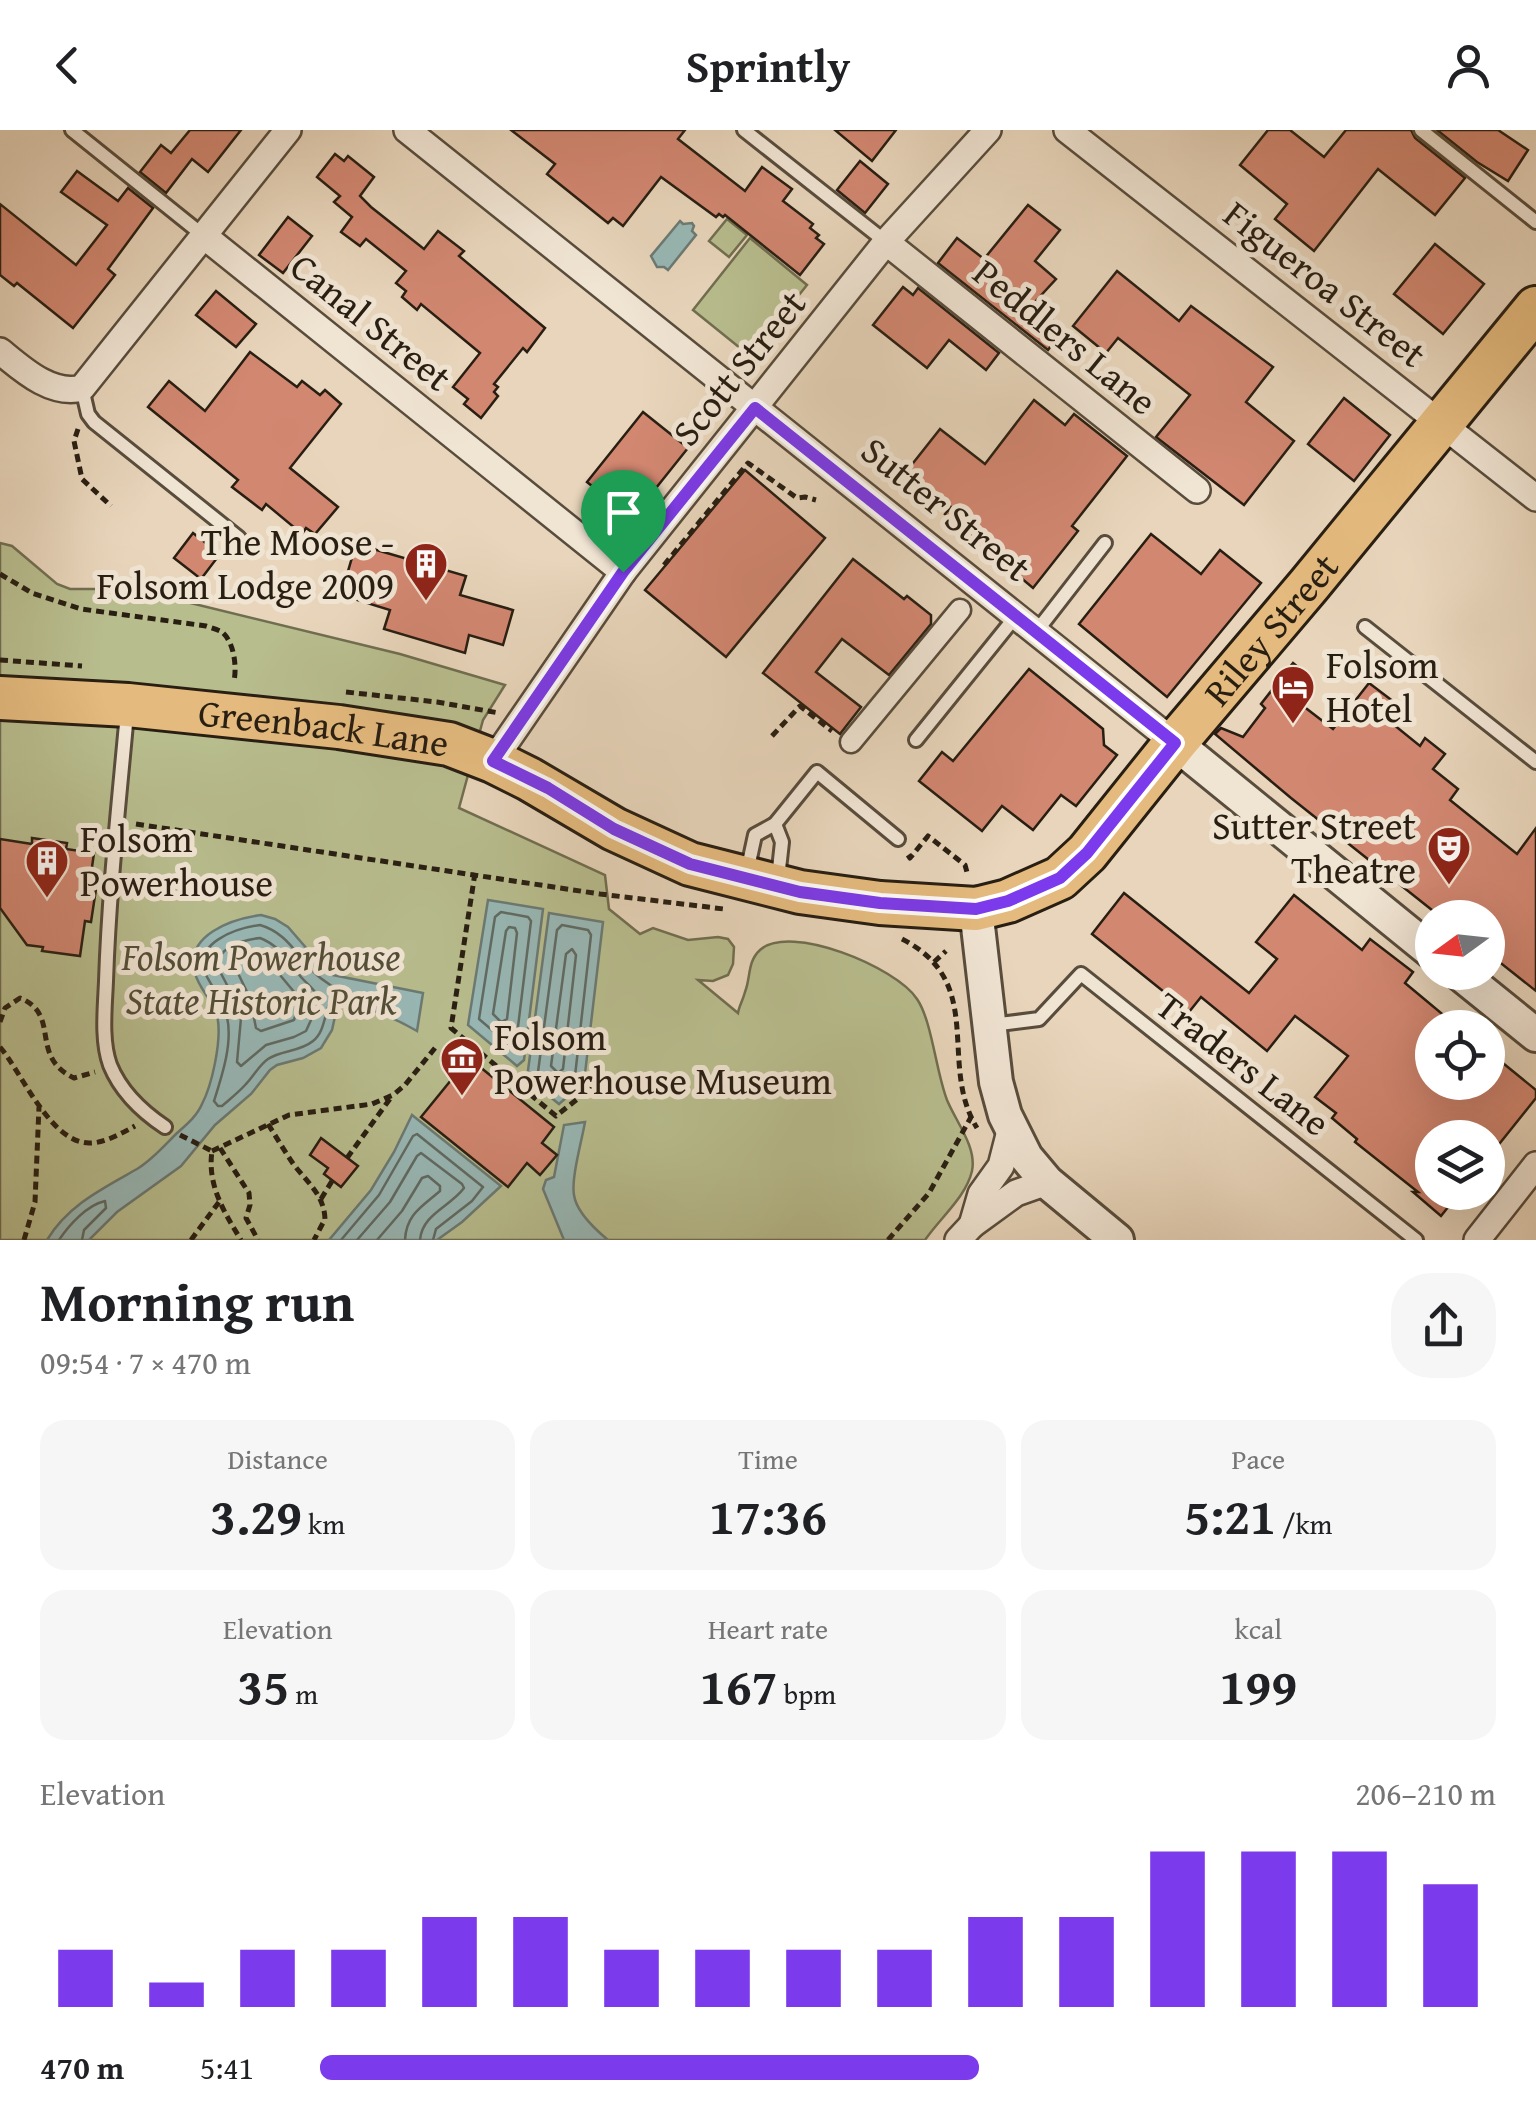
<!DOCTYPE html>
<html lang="en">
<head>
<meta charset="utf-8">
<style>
  body { margin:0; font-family:"Gentium Book Plus",serif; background:#f6f6f6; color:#202124; height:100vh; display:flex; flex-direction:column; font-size:38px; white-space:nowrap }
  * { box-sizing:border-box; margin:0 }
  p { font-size:32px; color:#757577 }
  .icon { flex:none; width:55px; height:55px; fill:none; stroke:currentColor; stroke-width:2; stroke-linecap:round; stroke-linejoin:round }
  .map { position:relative; height:1110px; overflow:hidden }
  .side { display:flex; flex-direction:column; background:#fff; flex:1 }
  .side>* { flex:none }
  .needle { width:65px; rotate:255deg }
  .buttons { position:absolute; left:1415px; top:770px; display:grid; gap:20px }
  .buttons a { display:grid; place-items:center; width:90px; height:90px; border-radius:50%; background:#fff; box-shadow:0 10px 40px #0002; font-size:50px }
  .pin { position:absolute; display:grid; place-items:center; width:85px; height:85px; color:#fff; margin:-102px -42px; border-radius:50% 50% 50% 0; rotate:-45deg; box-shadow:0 0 10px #0007 }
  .pin .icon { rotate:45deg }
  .round { display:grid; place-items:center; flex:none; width:105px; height:105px; border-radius:40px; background:#f6f6f6 }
  .overview { display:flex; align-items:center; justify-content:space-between; height:170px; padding:0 40px }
  h1 { font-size:55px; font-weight:600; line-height:75px }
  .figures { display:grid; grid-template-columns:repeat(3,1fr); gap:15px; height:170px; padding:10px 40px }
  .figures div { display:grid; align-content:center; border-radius:25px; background:#f6f6f6; text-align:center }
  .figures b { font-size:50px; font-weight:600 }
  .figures small { font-size:28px; font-weight:400 }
  .figures p { font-size:28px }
  .chart { height:280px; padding:20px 40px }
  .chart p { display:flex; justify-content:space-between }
  .chart svg { width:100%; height:180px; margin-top:10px; stroke:#7c3aed; stroke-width:6 }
  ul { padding:0 40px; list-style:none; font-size:32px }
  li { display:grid; grid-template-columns:160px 120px 1fr; align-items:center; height:75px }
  li i { height:25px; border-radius:12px; background:#7c3aed }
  header { display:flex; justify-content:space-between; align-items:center; height:130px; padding:0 40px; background:#fff; font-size:45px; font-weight:600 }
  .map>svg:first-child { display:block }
  .green { fill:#b8bd8e; stroke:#706e50; stroke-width:2.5 }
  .water { fill:#98b8b6; stroke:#6b7a74; stroke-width:2.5 }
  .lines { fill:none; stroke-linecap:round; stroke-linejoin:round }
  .shore { stroke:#606b64; stroke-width:2.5 }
  .building { fill:#d28771; stroke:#281e12; stroke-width:2.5 }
  .service-casing { stroke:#584c3c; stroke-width:18 }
  .pedestrian-casing { stroke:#584c3c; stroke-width:25 }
  .minor-casing { stroke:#584c3c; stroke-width:30 }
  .tertiary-casing { stroke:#584c3c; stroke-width:38 }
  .primary-casing { stroke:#281e12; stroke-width:48 }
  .path { stroke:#281e12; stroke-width:5; stroke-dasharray:8 5; stroke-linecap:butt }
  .service { stroke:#f0e4d3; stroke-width:12 }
  .pedestrian { stroke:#f0e4d3; stroke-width:20 }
  .minor { stroke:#f0e4d3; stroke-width:25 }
  .tertiary { stroke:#f0e4d3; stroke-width:32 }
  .primary { stroke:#e4ba7e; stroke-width:42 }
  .route-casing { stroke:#fff; stroke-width:20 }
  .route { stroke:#7c3aed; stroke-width:12 }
  .labels { text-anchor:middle; stroke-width:10; stroke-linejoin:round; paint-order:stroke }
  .street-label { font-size:38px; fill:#281e12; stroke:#f0e4d3 }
  .poi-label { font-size:38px; fill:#281e12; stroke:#f0e4d3; text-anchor:start }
  .park-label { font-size:38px; font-style:italic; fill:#534e37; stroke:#f0e4d3 }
</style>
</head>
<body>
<header><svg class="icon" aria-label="back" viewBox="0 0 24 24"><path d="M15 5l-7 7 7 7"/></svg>Sprintly<svg class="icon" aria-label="person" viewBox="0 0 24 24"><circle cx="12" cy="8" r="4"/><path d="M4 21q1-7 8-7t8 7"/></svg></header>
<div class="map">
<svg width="1536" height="1110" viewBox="0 0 1536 1110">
  <rect width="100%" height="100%" fill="#e8d5bb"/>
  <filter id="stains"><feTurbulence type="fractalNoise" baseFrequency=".002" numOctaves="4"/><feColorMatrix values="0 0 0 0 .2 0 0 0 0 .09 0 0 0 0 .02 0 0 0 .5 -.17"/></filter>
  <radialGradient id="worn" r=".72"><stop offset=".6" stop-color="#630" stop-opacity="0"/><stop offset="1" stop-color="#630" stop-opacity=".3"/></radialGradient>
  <g class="green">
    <path d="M727,89L747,105L729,127L709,111Z"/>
    <path d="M750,108L807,155L750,226L693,180Z"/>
    <path d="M0,413L12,416L57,454L70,459H129L170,468L400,524L505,555L483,590L459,678L605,745L609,779L640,804L653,798L688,810L718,807L728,809L734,817L733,834L728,845L713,851L698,850L738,883C739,876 743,870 745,862C751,847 747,832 760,820C790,793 896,837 917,869C932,891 936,942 947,970C956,992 977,1017 972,1041C966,1067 940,1088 925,1110H0Z"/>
  </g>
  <g class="water">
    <path d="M680,91L683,94L692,93L694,96L692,101L696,105L668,140L664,137H657L651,126Z"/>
    <path d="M488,770L543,779L524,930L517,936L468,895Z"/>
    <path d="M549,783L603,792L584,952L559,974L527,948Z"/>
    <path d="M261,785L275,789L288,797L321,835L333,845L423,863L417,901C391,886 368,877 338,873L332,900L321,918L303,928L277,935L270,940L251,964L215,995L181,1036L117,1082L89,1110H47C68,1075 102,1059 137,1039C152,1030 164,1016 177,1003C186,995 197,986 202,974C212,955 221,913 218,891C216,873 199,860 195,843C184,805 232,789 261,785Z"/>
    <path d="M412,985L501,1056L462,1092L437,1110H329L371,1060L394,1022Z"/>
    <path d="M585,992C582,1010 571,1048 574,1065C576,1081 596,1100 608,1110H564L543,1059L546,1050L554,1047L564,995Z"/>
  </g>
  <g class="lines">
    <g class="shore">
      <path d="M501,782L528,787L531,791L516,913L512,917L479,889L495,787Z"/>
      <path d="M260,795C288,803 297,827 318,846C325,852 332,855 337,861C323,875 328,899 313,911C300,922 281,920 268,929C259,935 254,946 246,954C239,962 230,969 222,976H218L214,971C222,946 233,913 227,887C224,871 213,859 206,845C191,813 237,798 260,795Z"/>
      <path d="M562,795L588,800L591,805L575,946L559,960L540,946L538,942L557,800Z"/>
      <path d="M509,797L515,798L517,803L507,889L501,892L493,884L506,801Z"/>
      <path d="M260,808C279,815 289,832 301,847C307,854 313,858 317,865L311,890L306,901L294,907L266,915L241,936L237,932L241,888L236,872L216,834C222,816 242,810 260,808Z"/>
      <path d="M572,819L576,825L563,939L558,943L551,936L566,824Z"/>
      <path d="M257,823L265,827L300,869L294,890L261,901L256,898L250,868L234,835L236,831Z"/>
      <path d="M59,1110C69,1095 87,1075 105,1071L106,1078L84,1100L82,1110"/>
      <path d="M341,1110L379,1065L413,1006L417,1004L483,1057L472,1071L436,1099L433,1110"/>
      <path d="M357,1110L390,1072L417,1026L421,1023L462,1054L464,1058C450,1077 422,1084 420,1110"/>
      <path d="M377,1110L402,1081L422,1048L428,1046L440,1056V1061C423,1076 406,1084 405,1110"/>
    </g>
  </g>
  <g class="building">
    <path d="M190,0H241L208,42L192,29L166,63L140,42L161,15L171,23Z"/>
    <path d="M511,0H685L678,9L745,61L762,37L792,59L783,71L813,94L810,98L819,105L816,108L824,114L800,145L725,85L723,87L719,84L716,87L661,47L623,96L613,88L608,93L547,44L555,34Z"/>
    <path d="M835,0H896L872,31Z"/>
    <path d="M1268,0H1290L1324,27L1346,0H1411L1415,8L1465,48L1435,85L1378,39L1314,121L1275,89L1287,74L1240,35Z"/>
    <path d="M1437,0H1498L1528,20L1508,51L1477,32Z"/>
    <path d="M335,24L344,31L348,26L374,47L360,66L371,77L424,119L438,101L464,121L459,126L545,198L527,222L523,218L494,254L498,257L494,262L498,266L481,288L464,274L468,269L453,257L480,223L421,174L417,180L402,167L406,161L396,153L406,141L366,109L360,116L341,102L352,87L334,72L340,66L317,47Z"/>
    <path d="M860,31L888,54L865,83L837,60Z"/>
    <path d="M77,41L118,71L128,58L153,78L108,139L115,145L73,198L17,153L14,156L0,145V74L76,135L107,95L61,62Z"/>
    <path d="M1028,75L1060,100L1035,131L1056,149L1033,174L1064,199L1048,220L938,133L957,108L984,129Z"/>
    <path d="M288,87L312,106L283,143L259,125Z"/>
    <path d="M1435,114L1484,154L1443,204L1394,164Z"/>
    <path d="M1117,141L1179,191L1191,176L1273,237L1246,272L1294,311L1244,375L1156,307L1190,265L1118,208L1106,223L1073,196Z"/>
    <path d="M903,157L913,165L918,158L999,223L986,240L949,210L927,238L873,195Z"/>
    <path d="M216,161L256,194L236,217L196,185Z"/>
    <path d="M250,222L297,257L302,251L320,265L325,260L341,274L290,338L338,377L315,404L306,398L302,404L266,374L262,380L232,357L238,350L148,277L169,251L205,281Z"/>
    <path d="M1344,268L1390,305L1354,351L1308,314Z"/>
    <path d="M1034,270L1065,295L1074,284L1127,326L1072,396L1078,401L1033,458L945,384L951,377L906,342L940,299L985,334Z"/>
    <path d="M643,282L688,318L632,388L587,352Z"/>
    <path d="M745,340L825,408L726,527L645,460Z"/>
    <path d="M193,403L220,424L201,449L174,428Z"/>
    <path d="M1151,404L1201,444L1220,420L1261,453L1167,567L1079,494Z"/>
    <path d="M356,414L466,446L460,465L513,480L503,515L469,505L465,523L384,499L390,480L341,465Z"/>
    <path d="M853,429L904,469L907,466L931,485V494L889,545L842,509L816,542L861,577L840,604L763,543Z"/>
    <path d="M1293,533L1311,548L1294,569L1333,599L1369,553L1394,572L1383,586L1420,616L1425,608L1445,624L1433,639L1458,659L1450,670L1517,724L1536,698V861L1488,823V788H1442L1291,668L1215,604L1221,598L1243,607L1265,578L1261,574Z"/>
    <path d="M1029,539L1103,599L1104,615L1117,625L1076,676L1061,665L1033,700L1002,676L982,701L919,651L942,622L953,631Z"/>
    <path d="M32,708L67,713L66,719L94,723L89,758L96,759L91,792L85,791L80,826L42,821L43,817L27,815L0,778V709L32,714Z"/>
    <path d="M1124,763L1249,863L1277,829L1256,812L1294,765L1362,820L1370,809L1413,842L1405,853L1459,898H1432V952H1488V921L1536,960V968L1488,1028V1008H1432V1062H1460L1441,1086L1413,1062H1418L1355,1012L1357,1009L1332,988L1336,983L1315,967L1348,926L1295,886L1267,921L1201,867L1189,882L1092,804Z"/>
    <path d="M469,928L554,997L542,1013L557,1025L540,1045L527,1033L508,1057L421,987Z"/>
    <path d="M321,1008L358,1036L341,1057L324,1044L328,1038L310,1025Z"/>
  </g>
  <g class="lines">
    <defs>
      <g id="service">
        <path d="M72,0L204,106"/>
        <path d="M744,0L886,112"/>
        <path d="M1421,0L1536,92"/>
        <path d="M82,258L88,284L94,292L239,408"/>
        <path d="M1365,497L1536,632"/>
        <path d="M1036,502L1105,413"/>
        <path d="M127,583C119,672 109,761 106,851C105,877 101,910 110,935C121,962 141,981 165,997"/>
        <path d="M916,610L1016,486"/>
        <path d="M775,694L782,712L778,748"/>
        <path d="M747,742L755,705L775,694L817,642L898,709"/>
        <path d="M992,895L1039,889L1081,844L1416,1110"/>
      </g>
      <path id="pedestrian" d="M851,612L960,480"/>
      <g id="minor">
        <path d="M407,0L1175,613"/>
        <path d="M1067,0L1536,368"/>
        <path d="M204,106L623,442"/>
        <path d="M886,112L1197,360"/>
        <path d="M0,221C22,239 51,266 82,258L288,0"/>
        <path d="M493,631L623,442L886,112L988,0"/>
        <path d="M972,1095L981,1064L1001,1036L1011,997"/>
        <path d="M958,1110L972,1095L1016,1063L1047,1052"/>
        <path d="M1477,1110L1536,1035"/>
      </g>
      <g id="tertiary">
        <path d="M1175,613L1432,822"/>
        <path d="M976,779L996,952L1005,985L1026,1027L1047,1052L1117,1110"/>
        <path d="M1458,842L1536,905"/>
      </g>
      <g id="primary">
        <path id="s1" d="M0,568L128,575L339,597L449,614L493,631L529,649L614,699L690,734L800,762L880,773L976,779L1008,771L1060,748L1087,723L1175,613L1309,455L1536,178"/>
      </g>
    </defs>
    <use href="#service" class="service-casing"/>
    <use href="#pedestrian" class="pedestrian-casing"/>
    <use href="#minor" class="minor-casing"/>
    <use href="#tertiary" class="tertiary-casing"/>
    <use href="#primary" class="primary-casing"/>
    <g class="path">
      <path d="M78,299L74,311L82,349L111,376"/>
      <path d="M664,435L748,333L797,368L805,367L816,370"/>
      <path d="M0,444L32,463L81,479L206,496C209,497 219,500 222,502C234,512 237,536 234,551"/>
      <path d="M0,530L82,536"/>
      <path d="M346,562L437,572L499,583"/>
      <path d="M772,606L800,576L832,601"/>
      <path d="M136,694L600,764L724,779"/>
      <path d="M908,725L910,728L928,706L965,735L968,746"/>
      <path d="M475,743L451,898L556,986L595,955"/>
      <path d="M902,809C988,853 937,933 977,998"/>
      <path d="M934,832L946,821"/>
      <path d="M0,892L5,878L20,868C62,885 28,926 74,948L95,942"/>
      <path d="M0,917C22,943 51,1014 90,1013C105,1013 122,1003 135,996"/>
      <path d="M268,994C277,1008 285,1022 294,1035C308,1053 324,1065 325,1089L314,1110"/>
      <path d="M180,1005L212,1021C207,1055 224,1082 241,1110"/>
      <path d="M220,1018L249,1063L250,1075L246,1088L258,1110"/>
      <path d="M212,1021L289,985L372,974L393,965L405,955L435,918"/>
      <path d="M347,1028L392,966"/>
      <path d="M321,1069L332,1051"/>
      <path d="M24,1110L35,1072L39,977"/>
      <path d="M191,1110L219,1072"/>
      <path d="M888,1110L929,1063L971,987"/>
    </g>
    <use href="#service" class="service"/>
    <use href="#pedestrian" class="pedestrian"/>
    <use href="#minor" class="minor"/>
    <use href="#tertiary" class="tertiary"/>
    <use href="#primary" class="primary"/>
  </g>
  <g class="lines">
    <defs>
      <path id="route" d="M755,278L1175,613L1087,723L1060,748L1008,771L976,779L880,773L800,762L690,734L614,699L548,658L493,631L623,442Z"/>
    </defs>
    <use href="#route" class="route-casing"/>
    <use href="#route" class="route"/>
  </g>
  <defs>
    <symbol id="building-pin" viewBox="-11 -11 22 30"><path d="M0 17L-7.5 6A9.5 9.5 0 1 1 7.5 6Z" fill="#8f2418" stroke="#f0e4d3"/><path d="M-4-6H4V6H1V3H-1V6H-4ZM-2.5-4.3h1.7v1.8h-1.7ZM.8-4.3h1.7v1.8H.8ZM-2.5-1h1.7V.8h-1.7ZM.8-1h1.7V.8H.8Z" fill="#fff"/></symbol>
    <symbol id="hotel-pin" viewBox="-11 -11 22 30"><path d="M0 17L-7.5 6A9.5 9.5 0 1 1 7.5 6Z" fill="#8f2418" stroke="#f0e4d3"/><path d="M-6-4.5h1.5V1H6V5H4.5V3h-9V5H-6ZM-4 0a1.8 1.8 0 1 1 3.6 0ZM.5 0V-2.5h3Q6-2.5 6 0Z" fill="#fff"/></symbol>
    <symbol id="theatre-pin" viewBox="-11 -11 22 30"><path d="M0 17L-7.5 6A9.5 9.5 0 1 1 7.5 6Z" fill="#8f2418" stroke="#f0e4d3"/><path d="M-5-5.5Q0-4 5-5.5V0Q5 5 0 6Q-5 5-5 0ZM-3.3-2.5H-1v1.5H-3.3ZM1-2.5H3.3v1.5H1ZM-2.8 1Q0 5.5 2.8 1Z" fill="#fff"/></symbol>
    <symbol id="museum-pin" viewBox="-11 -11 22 30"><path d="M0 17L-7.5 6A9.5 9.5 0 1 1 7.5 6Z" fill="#8f2418" stroke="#f0e4d3"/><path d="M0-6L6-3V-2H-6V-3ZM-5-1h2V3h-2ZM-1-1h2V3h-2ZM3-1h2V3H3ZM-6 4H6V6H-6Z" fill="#fff"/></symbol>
  </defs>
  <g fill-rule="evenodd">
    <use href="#building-pin" x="401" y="409" width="50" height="68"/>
    <use href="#hotel-pin" x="1268" y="532" width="50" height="68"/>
    <use href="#theatre-pin" x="1424" y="693" width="50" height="68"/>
    <use href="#building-pin" x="22" y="706" width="50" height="68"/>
    <use href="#museum-pin" x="437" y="904" width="50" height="68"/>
  </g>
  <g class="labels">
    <g class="street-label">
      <text transform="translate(1325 154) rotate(38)" y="13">Figueroa Street</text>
      <text transform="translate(371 192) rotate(39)" y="13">Canal Street</text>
      <text transform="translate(1065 207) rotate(39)" y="13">Peddlers Lane</text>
      <text transform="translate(739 238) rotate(-51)" y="13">Scott Street</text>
      <text transform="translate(946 379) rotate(39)" y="13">Sutter Street</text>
      <text dy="13" stroke="none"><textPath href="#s1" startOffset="1428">Riley Street</textPath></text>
      <text dy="13" stroke="none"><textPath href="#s1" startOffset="325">Greenback Lane</textPath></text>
      <text transform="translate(1243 934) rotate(38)" y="13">Traders Lane</text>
    </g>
    <g class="poi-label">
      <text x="394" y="425" text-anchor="end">The Moose -<tspan x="394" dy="44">Folsom Lodge 2009</tspan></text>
      <text x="1326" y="548">Folsom<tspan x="1326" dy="44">Hotel</tspan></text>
      <text x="1416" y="709" text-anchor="end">Sutter Street<tspan x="1416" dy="44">Theatre</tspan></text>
      <text x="80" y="722">Folsom<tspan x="80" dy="44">Powerhouse</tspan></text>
      <text x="494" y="920">Folsom<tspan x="494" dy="44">Powerhouse Museum</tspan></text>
    </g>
    <g class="park-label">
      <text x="261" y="840">Folsom Powerhouse<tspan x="261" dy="44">State Historic Park</tspan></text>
    </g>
  </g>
  <rect width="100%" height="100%" filter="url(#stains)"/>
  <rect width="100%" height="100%" fill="url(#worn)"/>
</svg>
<div class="buttons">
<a><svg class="needle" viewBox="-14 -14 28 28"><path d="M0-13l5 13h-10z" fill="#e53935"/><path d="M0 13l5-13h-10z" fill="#757577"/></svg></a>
<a><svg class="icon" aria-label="locate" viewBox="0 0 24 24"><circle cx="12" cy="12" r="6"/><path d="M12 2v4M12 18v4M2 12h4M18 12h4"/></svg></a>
<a><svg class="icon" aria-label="layers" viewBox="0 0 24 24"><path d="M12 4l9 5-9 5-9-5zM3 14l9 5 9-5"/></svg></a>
</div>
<div class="pin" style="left:623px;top:442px;background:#1e9e55"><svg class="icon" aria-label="arrive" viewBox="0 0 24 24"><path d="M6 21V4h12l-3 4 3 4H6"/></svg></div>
</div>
<section class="side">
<div class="overview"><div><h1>Morning run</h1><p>09:54 · 7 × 470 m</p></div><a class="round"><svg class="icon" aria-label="share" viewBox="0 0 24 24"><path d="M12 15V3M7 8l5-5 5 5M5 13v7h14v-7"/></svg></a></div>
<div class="figures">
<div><p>Distance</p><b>3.29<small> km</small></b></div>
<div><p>Time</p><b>17:36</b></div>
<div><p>Pace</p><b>5:21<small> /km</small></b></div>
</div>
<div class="figures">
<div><p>Elevation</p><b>35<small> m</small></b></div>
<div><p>Heart rate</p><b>167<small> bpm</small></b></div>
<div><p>kcal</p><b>199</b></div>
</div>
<div class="chart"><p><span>Elevation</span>206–210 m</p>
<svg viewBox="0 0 160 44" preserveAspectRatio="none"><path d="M5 44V30M15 44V38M25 44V30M35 44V30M45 44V22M55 44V22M65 44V30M75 44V30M85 44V30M95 44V30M105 44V22M115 44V22M125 44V6M135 44V6M145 44V6M155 44V14"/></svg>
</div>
<ul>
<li><b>470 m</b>5:41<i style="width:56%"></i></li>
</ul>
</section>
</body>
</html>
